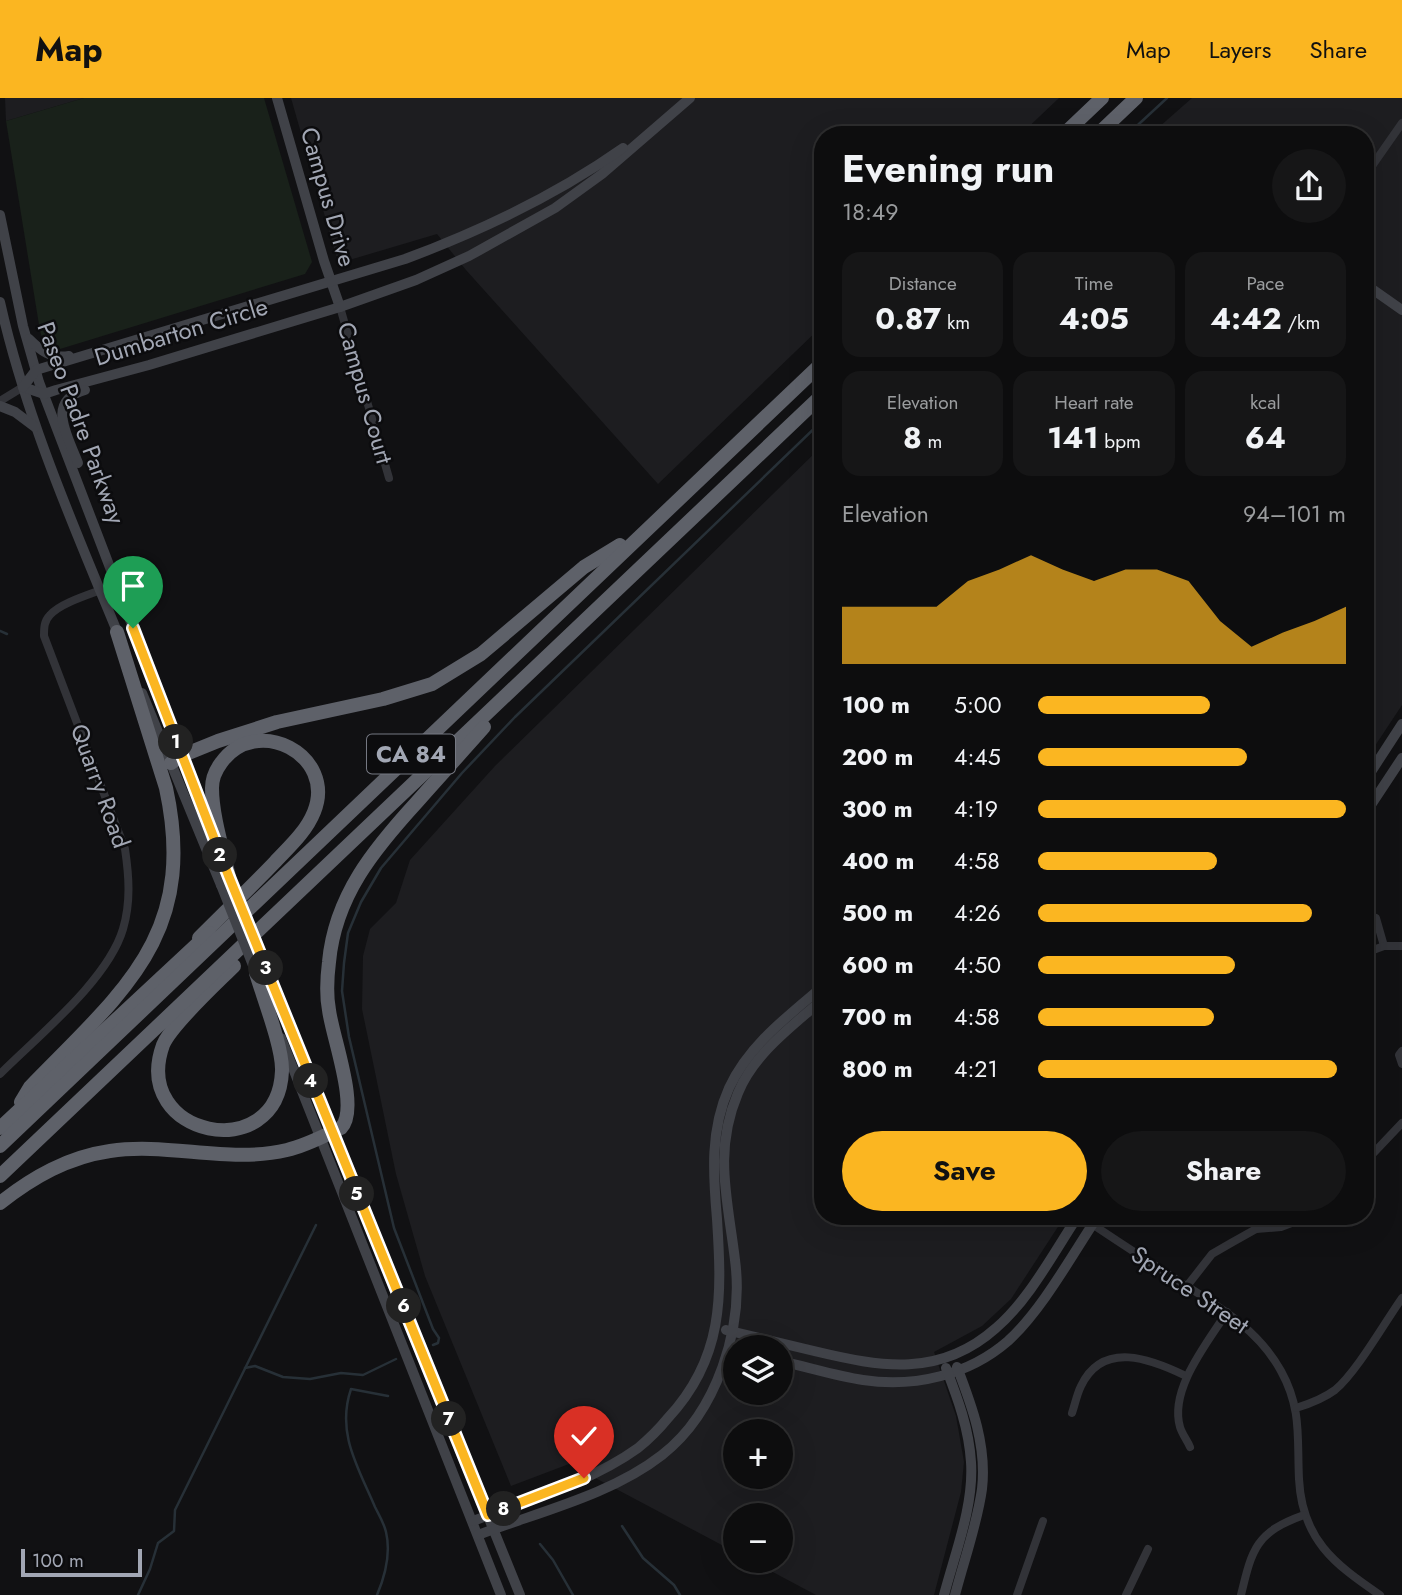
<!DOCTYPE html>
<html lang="en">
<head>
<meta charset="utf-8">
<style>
  body { margin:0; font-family:Jost,sans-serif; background:#161617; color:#f1f3f6; height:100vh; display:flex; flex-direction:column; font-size:26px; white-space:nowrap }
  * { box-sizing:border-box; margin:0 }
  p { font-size:23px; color:#9a9c9e }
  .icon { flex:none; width:38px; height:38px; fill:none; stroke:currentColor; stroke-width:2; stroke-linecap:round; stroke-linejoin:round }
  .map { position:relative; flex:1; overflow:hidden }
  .sheet { position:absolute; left:814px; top:28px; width:560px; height:1099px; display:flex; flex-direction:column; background:#0d0d0e; border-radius:28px; box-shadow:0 7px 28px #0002,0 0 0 2px #2d2d2e }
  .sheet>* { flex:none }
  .fabs { position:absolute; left:723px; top:1237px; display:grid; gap:14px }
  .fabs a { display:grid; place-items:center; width:70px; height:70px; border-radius:50%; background:#0d0d0e; box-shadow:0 7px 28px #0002,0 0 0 2px #2d2d2e; font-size:35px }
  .scale { position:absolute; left:21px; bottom:18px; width:121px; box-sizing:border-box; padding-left:7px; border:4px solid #a2a7b4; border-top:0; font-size:19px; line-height:24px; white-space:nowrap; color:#a2a7b4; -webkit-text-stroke:5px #0c0c0e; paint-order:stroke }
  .pin { position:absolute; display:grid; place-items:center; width:60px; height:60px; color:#fff; margin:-72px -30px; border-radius:50% 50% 50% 0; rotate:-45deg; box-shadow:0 0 7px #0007 }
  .pin .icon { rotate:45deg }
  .km { position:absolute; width:35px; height:35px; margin:-18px; border-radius:50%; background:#222; color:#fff; font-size:19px; line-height:35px; text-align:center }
  .round { display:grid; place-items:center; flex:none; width:74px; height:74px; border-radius:37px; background:#161617 }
  .head { display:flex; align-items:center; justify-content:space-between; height:119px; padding:0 28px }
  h1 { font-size:38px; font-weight:700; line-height:52px }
  .stats { display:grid; grid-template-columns:repeat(3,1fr); gap:10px; height:119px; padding:7px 28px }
  .stats div { display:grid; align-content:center; border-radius:18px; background:#161617; text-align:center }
  .stats b { font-size:30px; font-weight:700 }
  .stats small { font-size:19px; font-weight:400 }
  .stats p { font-size:19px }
  .chart { height:196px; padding:14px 28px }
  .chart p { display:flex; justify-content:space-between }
  .chart svg { width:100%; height:126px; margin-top:7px; fill:#fbb621; opacity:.7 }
  .action { display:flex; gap:14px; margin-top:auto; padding:14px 28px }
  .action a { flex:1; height:80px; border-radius:42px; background:#fbb621; color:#111; font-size:28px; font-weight:700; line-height:80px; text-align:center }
  .action a+a { background:#161617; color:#f1f3f6 }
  ul { padding:0 28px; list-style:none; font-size:23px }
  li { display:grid; grid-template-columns:112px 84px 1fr; align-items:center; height:52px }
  li i { height:18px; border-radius:9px; background:#fbb621 }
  header { display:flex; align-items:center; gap:42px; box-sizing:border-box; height:98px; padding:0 35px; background:#fbb621; color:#111 }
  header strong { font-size:33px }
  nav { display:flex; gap:38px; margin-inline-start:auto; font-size:24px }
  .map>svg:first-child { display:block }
  .built { fill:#1d1d20; fill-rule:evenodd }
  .green { fill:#19211a }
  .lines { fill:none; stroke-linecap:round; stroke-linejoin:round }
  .stream { stroke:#273037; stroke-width:2.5 }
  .street { stroke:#323338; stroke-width:8 }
  .secondary { stroke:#404248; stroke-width:10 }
  .highway { stroke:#5e6169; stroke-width:14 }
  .secondary-bridge { stroke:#404248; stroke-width:10 }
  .route-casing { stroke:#fff; stroke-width:14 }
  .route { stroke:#fbb621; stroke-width:9 }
  .labels { text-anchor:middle; stroke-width:5; stroke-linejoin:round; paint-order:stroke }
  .shield { fill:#0c0c0e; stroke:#757882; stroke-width:2 }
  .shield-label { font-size:23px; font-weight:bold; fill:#a2a7b4 }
  .street-label { font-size:24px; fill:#a2a7b4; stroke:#0c0c0e }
</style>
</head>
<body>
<header>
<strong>Map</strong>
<nav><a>Map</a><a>Layers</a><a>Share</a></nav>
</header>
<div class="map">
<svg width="1402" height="1497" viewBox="0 0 1402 1497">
  <rect width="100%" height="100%" fill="#111113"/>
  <g class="built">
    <path d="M5,0H84L6,23Z"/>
    <path d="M291,0H1059L1020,37H822V228L658,386L466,172L437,136L346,163L339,162L336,157Z"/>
    <path d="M1192,0H1402V607L1365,663V37H1150Z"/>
    <path d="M822,348V1118H1065L1011,1201L982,1228L934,1254L956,1318L964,1364L961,1394L934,1497H816L752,1463H780V1418H735V1454L569,1366L511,1388L425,1178L396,1076L362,911L363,858L370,831L396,805L410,762L495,668ZM735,1250H780V1295H735ZM735,1334H780V1379H735Z"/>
  </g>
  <path class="green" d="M84,0H264L312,164L305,176L60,251C48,251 43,244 40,233L6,23Z"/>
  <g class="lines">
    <g class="stream">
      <path d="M1127,37L1167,0"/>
      <path d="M0,533L7,536"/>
      <path d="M433,1247L438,1245L439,1240L433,1231L394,1130L349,939L342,893L344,865L348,835L361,804L381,770L462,675L515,619L822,323"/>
      <path d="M245,1270L255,1268L283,1279L310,1281L341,1275L363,1277L396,1261"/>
      <path d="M622,1428L643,1460L674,1487L680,1497"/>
      <path d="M540,1446L553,1462L573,1497"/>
      <path d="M138,1497L150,1471L158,1445L174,1433L175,1412L316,1127"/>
      <path d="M377,1497C385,1478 391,1455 386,1434C384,1425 379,1417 375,1409C358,1369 336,1335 351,1291L388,1298"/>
    </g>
    <g class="street">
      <path d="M1365,78L1402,25"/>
      <path d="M340,209L389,380"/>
      <path d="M0,303L23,289"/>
      <path d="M1365,819L1368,817L1376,820L1384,848"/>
      <path d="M1365,855L1384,848H1402"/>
      <path d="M1402,953L1399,957L1402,966"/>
      <path d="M0,976C38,938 108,882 123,831C131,804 129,778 125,751L44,538C44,530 44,523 50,517C62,503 99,494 116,486"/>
      <path d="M1365,1064L1402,1025"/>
      <path d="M1080,1118C1111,1139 1142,1159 1174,1180C1214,1206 1257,1229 1281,1273C1302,1311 1297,1340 1299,1381C1302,1441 1334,1466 1380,1497"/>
      <path d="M1253,1118L1256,1131"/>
      <path d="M1187,1188L1212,1156L1231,1145L1256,1131L1281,1129L1310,1118"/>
      <path d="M1296,1310C1309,1306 1323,1301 1335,1292C1356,1275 1385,1224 1402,1200"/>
      <path d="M1072,1315C1075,1306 1077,1296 1081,1288C1103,1242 1151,1261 1186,1278"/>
      <path d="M1190,1349C1187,1342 1182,1336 1180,1329C1169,1291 1208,1244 1227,1214"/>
      <path d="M1017,1497L1043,1423"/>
      <path d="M1126,1497L1148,1451"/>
      <path d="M1241,1497C1252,1451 1256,1434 1304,1417"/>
    </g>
    <g class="secondary">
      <path d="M277,0L324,163L340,209"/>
      <path d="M0,117L23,228L39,284L215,744"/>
      <path d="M1365,186L1402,212"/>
      <path d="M0,204C26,320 74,429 119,538"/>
      <path d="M29,241C41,253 51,261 69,258"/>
      <path d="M23,289L44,296L56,292L149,267L340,209L416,182L469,158L555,110L602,76L690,0"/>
      <path d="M23,289L36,272L405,161C483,132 555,98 623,50"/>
      <path d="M0,308L15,314L35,329"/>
      <path d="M78,365C68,338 45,303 85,292"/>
      <path d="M142,595L221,787"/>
      <path d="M1365,683L1402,626"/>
      <path d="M1365,716L1402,660"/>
      <path d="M265,868L520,1497"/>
      <path d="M281,940L501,1497"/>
      <path d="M726,1232C755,1239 785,1246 814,1253C881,1269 940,1280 996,1230C1029,1202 1054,1154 1078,1118"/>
      <path d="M780,1263C808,1269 836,1278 863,1282C914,1290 969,1277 1008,1243C1042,1212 1072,1157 1098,1118"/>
      <path d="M473,1423C526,1403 591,1384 638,1350C649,1341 659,1331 668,1320C724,1260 722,1198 717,1121C713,1076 710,1032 729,990C749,947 788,918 822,889"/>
      <path d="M478,1437C538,1414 611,1397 662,1357C717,1314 744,1230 735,1162C728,1102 713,1054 738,995C754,956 791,929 822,902"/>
      <path d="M944,1497C955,1455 974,1408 971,1364C969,1331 958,1301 946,1270"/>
      <path d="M955,1497C964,1462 977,1427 982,1391C987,1348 972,1308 957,1269"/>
    </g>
    <g class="highway">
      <path d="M1063,37L1102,0"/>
      <path d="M1097,37L1136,0"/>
      <path d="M171,665L181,658L218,643L277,624L383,601L432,586L481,556L584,469L620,447"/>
      <path d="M199,840C224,815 250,790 275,764C289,749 306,734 314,714C337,657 256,615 221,665C215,673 212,680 212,690C212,717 223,752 229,779"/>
      <path d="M234,868C217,885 171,927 163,947C130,1039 278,1069 282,973C283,950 263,899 256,875"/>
      <path d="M21,1004L30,989C123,893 198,838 166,690L117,534"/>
      <path d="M0,1030L209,835"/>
      <path d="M0,1048L822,265"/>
      <path d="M0,1078L822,297"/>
      <path d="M0,1105C33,1079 68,1059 110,1053C168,1044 229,1066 287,1052C305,1048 324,1038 341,1030C360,1011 332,938 329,912C326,896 327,880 329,864C335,798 374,751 417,704C439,679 462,654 484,629"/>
    </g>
    <g class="secondary-bridge">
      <path d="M229,779L265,868"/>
      <path d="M221,787L256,875"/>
    </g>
  </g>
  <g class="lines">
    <defs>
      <path id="route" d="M133,530L229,779L488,1417L584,1380"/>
    </defs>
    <use href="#route" class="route-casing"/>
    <use href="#route" class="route"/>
  </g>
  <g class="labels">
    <rect class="shield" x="367" y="636.5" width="88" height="39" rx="5"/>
    <g class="shield-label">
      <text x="411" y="664">CA 84</text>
    </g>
    <g class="street-label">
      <text transform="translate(328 99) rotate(74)" y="8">Campus Drive</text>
      <text transform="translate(181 234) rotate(-17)" y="8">Dumbarton Circle</text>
      <text transform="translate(365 295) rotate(74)" y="8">Campus Court</text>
      <text transform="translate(81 325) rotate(70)" y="8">Paseo Padre Parkway</text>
      <text transform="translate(100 688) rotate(70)" y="8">Quarry Road</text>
      <text transform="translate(1190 1192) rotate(34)" y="8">Spruce Street</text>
    </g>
  </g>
</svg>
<div class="fabs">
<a><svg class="icon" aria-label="layers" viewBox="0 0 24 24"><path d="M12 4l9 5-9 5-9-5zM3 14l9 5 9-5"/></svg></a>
<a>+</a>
<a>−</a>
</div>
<div class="scale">100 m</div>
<div class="pin" style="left:133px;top:530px;background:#1e9e55"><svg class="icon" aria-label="arrive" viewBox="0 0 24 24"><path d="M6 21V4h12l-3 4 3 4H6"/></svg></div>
<div class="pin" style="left:584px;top:1380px;background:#d93025"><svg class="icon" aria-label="check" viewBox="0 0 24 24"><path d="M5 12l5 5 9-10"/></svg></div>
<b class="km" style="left:176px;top:644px">1</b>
<b class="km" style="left:220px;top:757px">2</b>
<b class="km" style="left:266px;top:870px">3</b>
<b class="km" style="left:311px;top:983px">4</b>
<b class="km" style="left:357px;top:1096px">5</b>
<b class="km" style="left:404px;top:1208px">6</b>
<b class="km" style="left:449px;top:1321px">7</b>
<b class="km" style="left:504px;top:1411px">8</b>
<section class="sheet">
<div class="head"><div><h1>Evening run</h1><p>18:49</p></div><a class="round"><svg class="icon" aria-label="share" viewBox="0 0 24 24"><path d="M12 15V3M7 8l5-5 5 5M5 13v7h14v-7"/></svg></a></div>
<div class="stats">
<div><p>Distance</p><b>0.87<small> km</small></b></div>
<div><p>Time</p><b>4:05</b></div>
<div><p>Pace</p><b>4:42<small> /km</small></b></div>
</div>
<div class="stats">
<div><p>Elevation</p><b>8<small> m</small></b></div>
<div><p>Heart rate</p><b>141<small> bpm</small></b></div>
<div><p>kcal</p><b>64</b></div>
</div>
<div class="chart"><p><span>Elevation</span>94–101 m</p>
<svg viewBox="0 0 160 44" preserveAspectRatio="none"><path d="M0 44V24L10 24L20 24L30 24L40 15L50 11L60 6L70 11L80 15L90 11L100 11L110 15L120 29L130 38L140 33L150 29L160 24V44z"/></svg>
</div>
<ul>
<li><b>100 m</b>5:00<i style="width:56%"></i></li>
<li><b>200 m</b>4:45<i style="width:68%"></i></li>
<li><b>300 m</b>4:19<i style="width:100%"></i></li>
<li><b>400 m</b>4:58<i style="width:58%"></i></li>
<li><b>500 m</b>4:26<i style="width:89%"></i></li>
<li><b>600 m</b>4:50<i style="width:64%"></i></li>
<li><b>700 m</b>4:58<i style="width:57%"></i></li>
<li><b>800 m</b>4:21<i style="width:97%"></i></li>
</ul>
<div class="action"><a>Save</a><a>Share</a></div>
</section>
</div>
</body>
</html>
